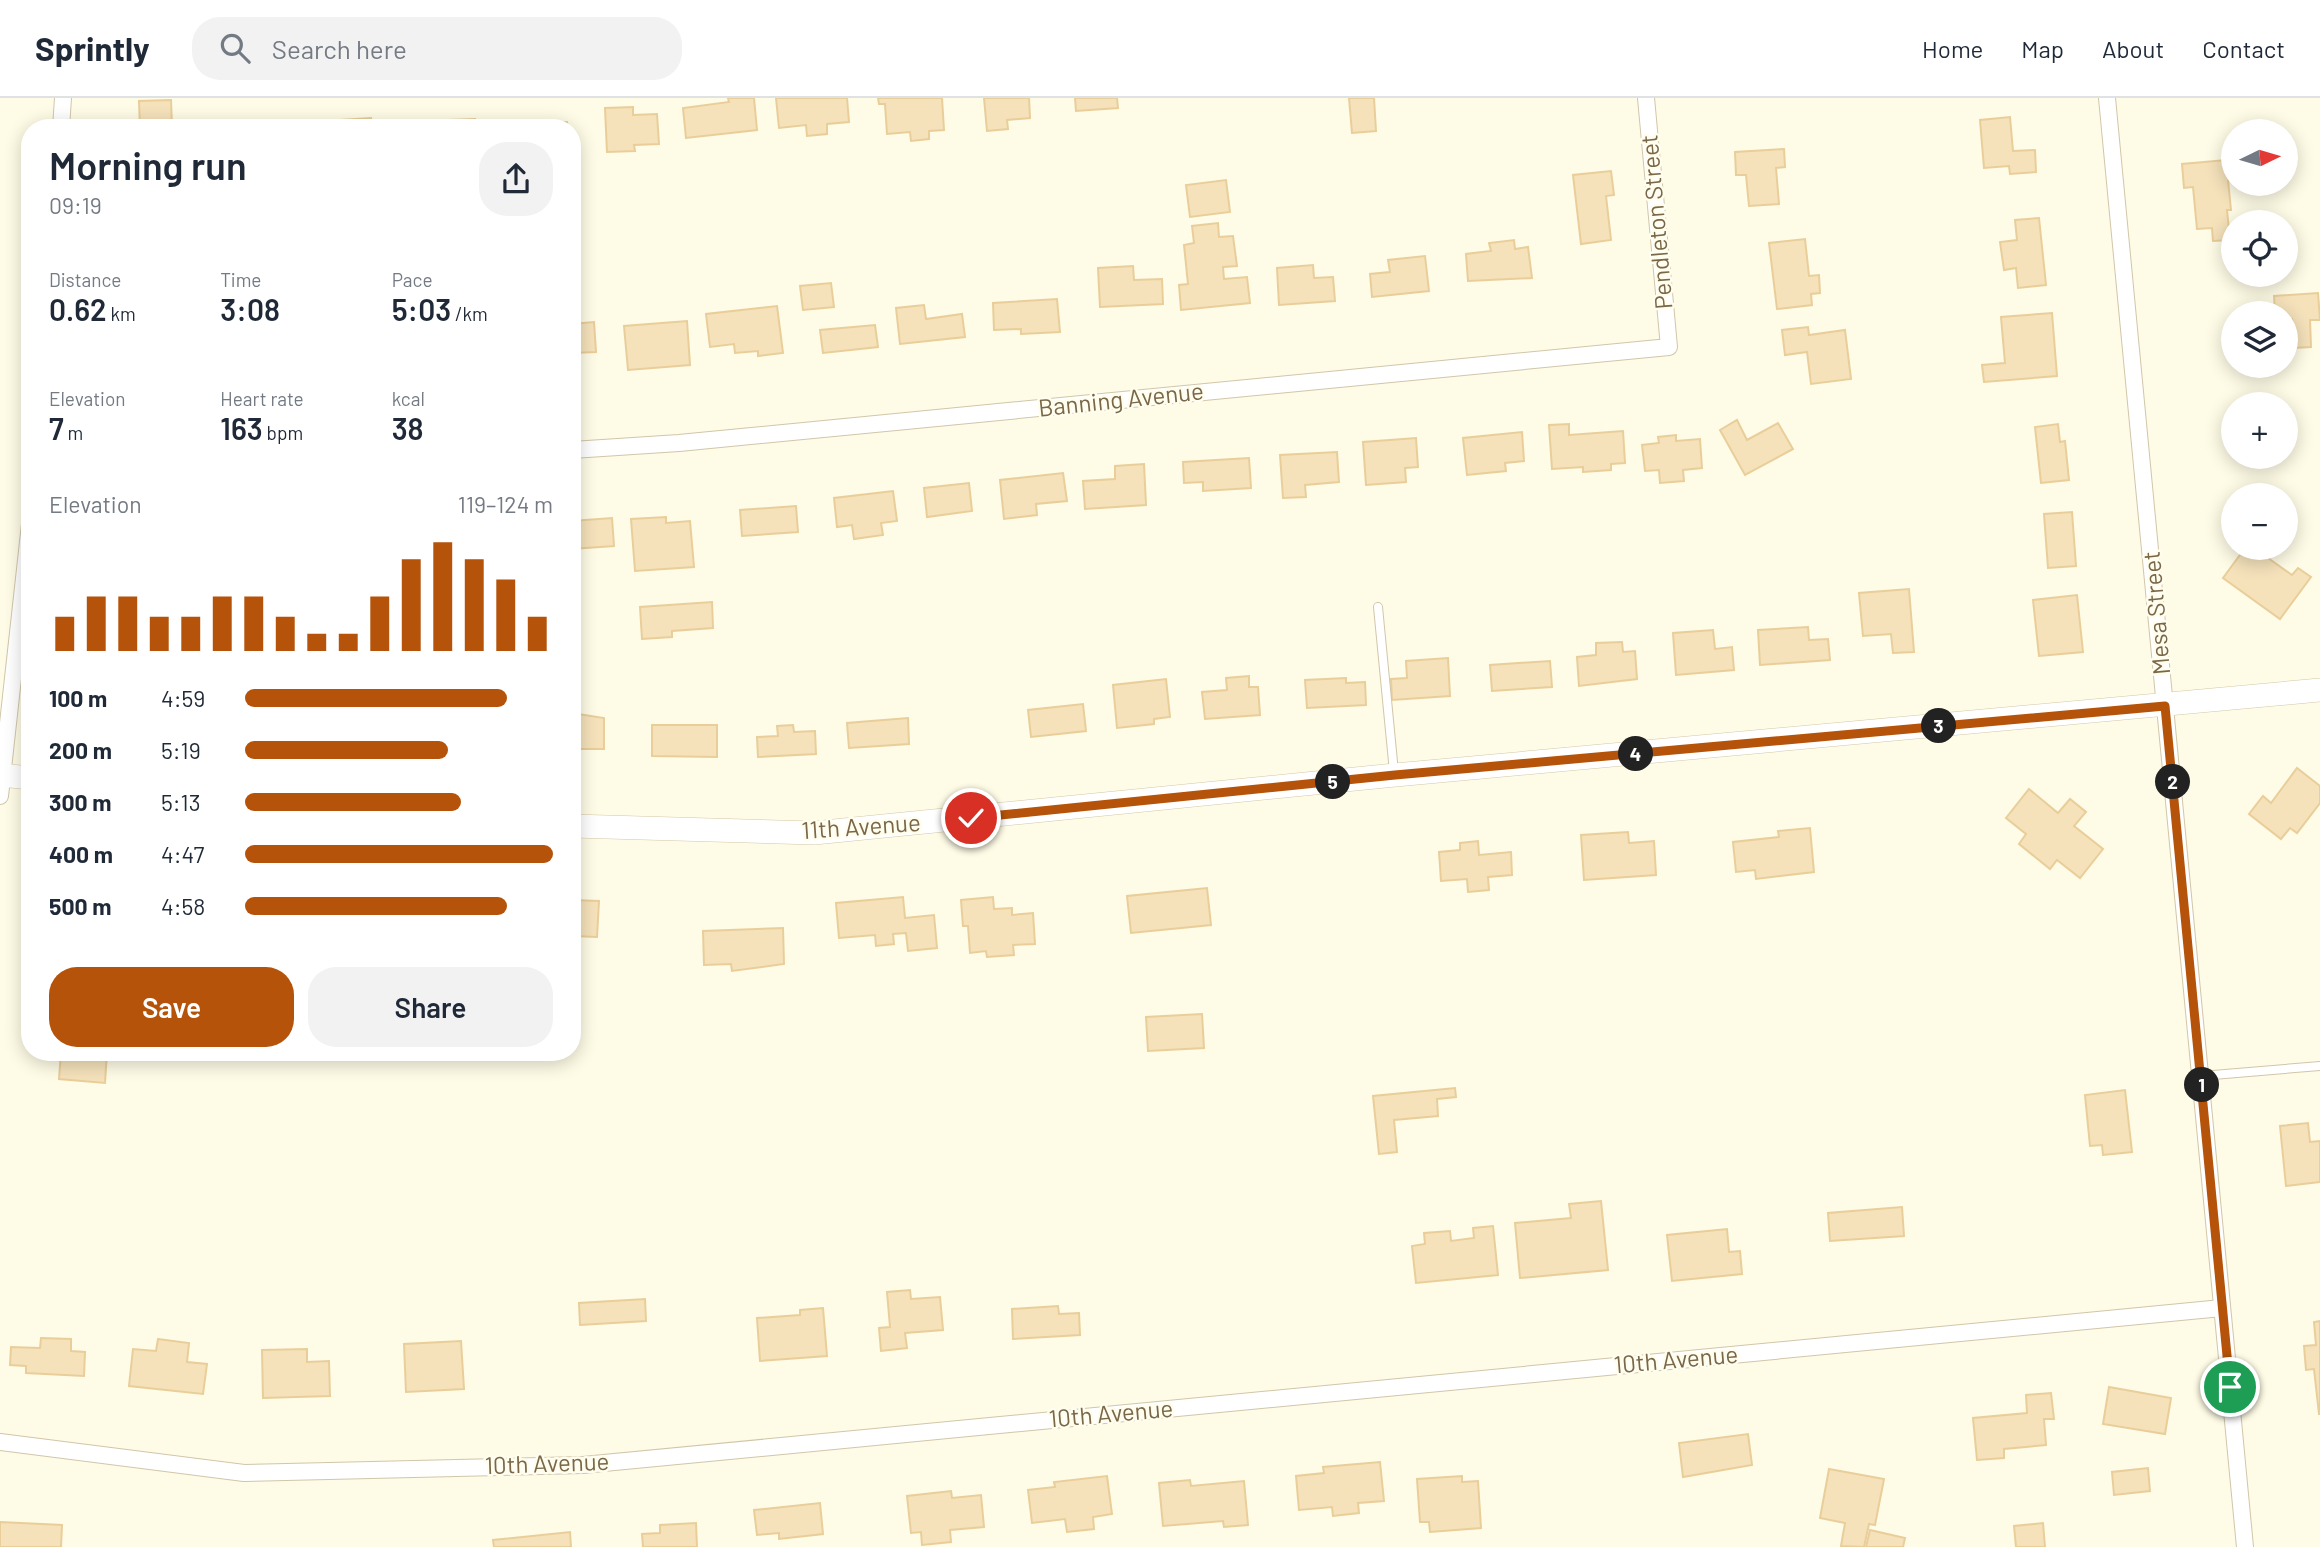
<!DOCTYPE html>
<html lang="en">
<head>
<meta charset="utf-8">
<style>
  body { margin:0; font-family:Barlow,sans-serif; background:#f2f2f3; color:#1f2937; height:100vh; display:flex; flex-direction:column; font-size:26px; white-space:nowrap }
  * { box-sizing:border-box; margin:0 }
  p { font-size:23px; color:#747a83 }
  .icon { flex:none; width:38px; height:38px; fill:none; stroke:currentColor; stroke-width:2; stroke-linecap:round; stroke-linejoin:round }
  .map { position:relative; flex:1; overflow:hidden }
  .sheet { position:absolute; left:21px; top:21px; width:560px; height:942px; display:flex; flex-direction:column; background:#fff; border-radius:28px; box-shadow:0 4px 18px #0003 }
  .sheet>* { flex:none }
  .needle { width:46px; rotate:85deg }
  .buttons { position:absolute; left:2221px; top:21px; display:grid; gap:14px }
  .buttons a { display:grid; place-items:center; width:77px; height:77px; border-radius:50%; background:#fff; box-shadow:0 4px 18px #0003; font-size:35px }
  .pin { position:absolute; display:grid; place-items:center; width:60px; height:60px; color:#fff; margin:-30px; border:4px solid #fff; border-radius:50%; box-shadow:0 2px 7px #0007 }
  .km { position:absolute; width:35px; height:35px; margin:-18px; border-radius:50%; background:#222; color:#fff; font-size:19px; line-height:35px; text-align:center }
  .round { display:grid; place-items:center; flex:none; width:74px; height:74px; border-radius:28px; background:#f2f2f3 }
  .overview { display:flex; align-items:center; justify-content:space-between; height:119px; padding:0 28px }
  h1 { font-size:38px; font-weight:600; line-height:52px }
  .stats { display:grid; grid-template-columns:repeat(3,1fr); gap:10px; height:119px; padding:7px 28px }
  .stats div { display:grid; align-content:center }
  .stats b { font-size:30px; font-weight:600 }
  .stats small { font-size:19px; font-weight:400 }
  .stats p { font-size:19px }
  .chart { height:196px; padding:14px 28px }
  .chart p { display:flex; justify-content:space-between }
  .chart svg { width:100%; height:126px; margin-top:7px; stroke:#b45309; stroke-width:6 }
  .primary-button { display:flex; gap:14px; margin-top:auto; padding:14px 28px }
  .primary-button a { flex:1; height:80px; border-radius:28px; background:#b45309; color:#fff; font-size:28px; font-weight:600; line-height:80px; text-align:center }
  .primary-button a+a { background:#f2f2f3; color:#1f2937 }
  ul { padding:0 28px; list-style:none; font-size:23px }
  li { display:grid; grid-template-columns:112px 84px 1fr; align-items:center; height:52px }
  li i { height:18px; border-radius:9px; background:#b45309 }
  header { display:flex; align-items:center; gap:42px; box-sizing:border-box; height:98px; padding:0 35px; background:#fff; border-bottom:2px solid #e0e1e3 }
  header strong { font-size:33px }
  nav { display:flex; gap:38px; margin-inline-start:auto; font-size:24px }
  .search { width:490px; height:63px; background:#f2f2f3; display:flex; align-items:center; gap:18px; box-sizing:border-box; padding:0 24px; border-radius:28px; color:#747a83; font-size:26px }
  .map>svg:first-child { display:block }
  .building { fill:#f5e2bb; stroke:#e9ce9a; stroke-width:2 }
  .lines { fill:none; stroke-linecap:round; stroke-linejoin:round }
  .service-casing { stroke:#d1c6aa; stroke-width:10 }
  .minor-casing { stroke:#d1c6aa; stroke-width:18 }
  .secondary-casing { stroke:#d4c8a8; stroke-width:24 }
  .service { stroke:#fff; stroke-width:8 }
  .minor { stroke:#fff; stroke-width:16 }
  .secondary { stroke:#fff; stroke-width:23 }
  .route-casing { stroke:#fff; stroke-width:14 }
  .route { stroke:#b45309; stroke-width:9 }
  .labels { text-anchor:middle; stroke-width:5; stroke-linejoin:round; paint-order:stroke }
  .street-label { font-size:24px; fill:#7a6748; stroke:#fffdee }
</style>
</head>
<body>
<header>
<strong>Sprintly</strong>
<div class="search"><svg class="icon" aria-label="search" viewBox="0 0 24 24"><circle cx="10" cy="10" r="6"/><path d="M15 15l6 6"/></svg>Search here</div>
<nav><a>Home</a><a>Map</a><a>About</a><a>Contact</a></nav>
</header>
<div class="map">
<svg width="2320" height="1449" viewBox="0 0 2320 1449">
  <rect width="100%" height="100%" fill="#fefbe6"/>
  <g class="building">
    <path d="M728,0H754L757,32L686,40L683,10L729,4Z"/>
    <path d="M776,0H847L849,24L827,26V36L807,38L806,27L779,30Z"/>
    <path d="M878,0H942L944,32L929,33V41L911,43L910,34L887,36L885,6H879Z"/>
    <path d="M984,0H1029L1030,20L1007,22L1008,31L987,33Z"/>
    <path d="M1075,0H1117L1118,10L1076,13Z"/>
    <path d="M1349,0H1374L1376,33L1352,35Z"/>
    <path d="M171,2L172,29L182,30H140L139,3Z"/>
    <path d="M633,9V17L657,16L659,46L634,47L635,53L607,54L605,10Z"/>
    <path d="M2010,19L2013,53L2035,52L2036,74L2010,76L2009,68L1984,70L1980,22Z"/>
    <path d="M371,20L372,30H308V24Z"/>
    <path d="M475,21V30H449V22Z"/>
    <path d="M440,23V30H399V24Z"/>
    <path d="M567,24L568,30H498V27Z"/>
    <path d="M1784,51L1785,69L1776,70L1779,106L1749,108L1746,77H1736L1735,54Z"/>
    <path d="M2226,62L2231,112H2227L2230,142L2213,143L2212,130L2197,131L2193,89L2184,90L2182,66Z"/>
    <path d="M1611,73L1614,97L1606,98L1611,142L1581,146L1573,77Z"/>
    <path d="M1226,82L1230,114L1190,119L1186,87Z"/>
    <path d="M2039,120L2046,187L2018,190L2016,170L2004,172L2000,144L2017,142L2015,122Z"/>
    <path d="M1218,125L1219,139L1233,138L1237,168L1223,169L1224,181L1247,179L1250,205L1181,212L1179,187L1188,186L1184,147L1194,145L1192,128Z"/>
    <path d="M1805,141L1809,178L1819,177L1820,195L1811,196L1812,207L1777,211L1769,145Z"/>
    <path d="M1514,142L1515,151L1528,149L1532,180L1468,183L1466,156L1491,153L1489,145Z"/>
    <path d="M1425,158L1429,193L1372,199L1370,176L1390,174L1388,162Z"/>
    <path d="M1313,167L1314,180L1333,179L1335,203L1279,207L1277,170Z"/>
    <path d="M1133,168L1134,182L1162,181L1163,206L1100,209L1098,170Z"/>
    <path d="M831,185L834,209L803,212L800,188Z"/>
    <path d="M2318,195L2320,222H2310L2311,249L2293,250L2292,221H2286V215H2275L2274,198Z"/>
    <path d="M1057,201L1060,234L1021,236V231L994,232L993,205Z"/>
    <path d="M924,207L926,221L962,216L965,239L900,246L896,210Z"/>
    <path d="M777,208L783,255L758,258V253L735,255L734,246L710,249L706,216Z"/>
    <path d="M2052,215L2057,278L1984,284L1982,267L2005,265L2001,219Z"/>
    <path d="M687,223L690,267L628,272L624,228Z"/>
    <path d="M594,224L596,254L572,255V226Z"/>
    <path d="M875,227L878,249L823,255L820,232Z"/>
    <path d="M1808,229L1809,237L1845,232L1851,281L1811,286L1807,254L1785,257L1782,232Z"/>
    <path d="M1737,322L1747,342L1778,325L1793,351L1745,377L1720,332Z"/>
    <path d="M1569,326V337L1623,333L1625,365L1611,366V372L1583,374V369L1552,371L1549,327Z"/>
    <path d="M2058,326L2060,344L2065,343L2069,382L2041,385L2035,329Z"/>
    <path d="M1522,334L1524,363L1505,365L1506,373L1467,377L1463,340Z"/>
    <path d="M1676,337V343L1700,341L1702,370L1683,372L1684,383L1660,385L1659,372L1645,373L1642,347L1659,345L1658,339Z"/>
    <path d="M1416,340L1418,369L1405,370L1406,384L1366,387L1363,344Z"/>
    <path d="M1337,354L1339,384L1305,387L1306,399L1283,400L1280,357Z"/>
    <path d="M1249,360L1251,390L1203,393V384L1184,385L1183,364Z"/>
    <path d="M1144,366L1146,407L1085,411L1083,383L1115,381V368Z"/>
    <path d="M1063,375L1067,403L1036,406L1037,417L1004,421L1000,382Z"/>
    <path d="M969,385L972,413L927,419L924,390Z"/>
    <path d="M893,393L897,423L881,425L883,437L854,441L852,427L837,429L834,400Z"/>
    <path d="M796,408L798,434L742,438L740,412Z"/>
    <path d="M2072,414L2076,468L2048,470L2044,416Z"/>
    <path d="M666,419V425L690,423L694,469L635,473L631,421Z"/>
    <path d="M612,420L614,448L572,451V423Z"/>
    <path d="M2245,450H2254L2292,477L2298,470L2311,479L2280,521L2223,480Z"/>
    <path d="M1909,491L1914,554L1893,555L1891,536L1863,538L1859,495Z"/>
    <path d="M2077,497L2083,554L2039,558L2033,502Z"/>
    <path d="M712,504L713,530L672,533V539L642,541L640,509Z"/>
    <path d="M1808,529L1809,542L1828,541L1830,562L1760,567L1758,532Z"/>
    <path d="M1713,532L1715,551L1732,549L1734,572L1676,577L1673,535Z"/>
    <path d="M1622,544L1623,554L1635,553L1637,581L1579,588L1577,559L1596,557V545Z"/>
    <path d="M1448,560L1450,598L1392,602L1391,581L1407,580L1406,563Z"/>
    <path d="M1550,563L1552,589L1492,593L1490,567Z"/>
    <path d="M1249,578V589H1258L1260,617L1205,621L1202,594L1227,592L1226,580Z"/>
    <path d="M1346,580V585L1365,584L1366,607L1307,610L1305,582Z"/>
    <path d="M1166,581L1170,619L1154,621V626L1117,630L1113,587Z"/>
    <path d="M1083,606L1086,633L1031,639L1028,612Z"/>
    <path d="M572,615L604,620V651H572Z"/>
    <path d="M908,620L909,646L849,650L847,625Z"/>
    <path d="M652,627H717V659L652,658Z"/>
    <path d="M793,627L794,634L815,633L816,656L758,659L757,639L778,638L777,628Z"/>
    <path d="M2297,670L2320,688V705L2297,735L2290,730L2281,741L2249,716L2263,698L2271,705Z"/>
    <path d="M2029,691L2058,715L2070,701L2086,714L2074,728L2103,751L2080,780L2057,762L2050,771L2019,746L2026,736L2006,720Z"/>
    <path d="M1810,730L1814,774L1756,781L1755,772L1736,774L1733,744L1779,739L1778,733Z"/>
    <path d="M1628,734L1629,745L1654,743L1656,777L1584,782L1581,737Z"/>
    <path d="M1478,743L1479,757L1511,754L1512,777L1488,779L1489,792L1468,794L1467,781L1441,783L1439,754L1460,752V745Z"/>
    <path d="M1207,790L1211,827L1131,835L1127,798Z"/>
    <path d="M903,799L905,820L934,817L937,850L908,853L906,835L893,836L894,846L876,848L875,837L839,840L836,805Z"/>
    <path d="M993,799L994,811L1012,810V817L1033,815L1035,846L1013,847L1014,857L987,859L986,853L970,855L968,828H963L961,802Z"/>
    <path d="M572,802L599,803L597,839L573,838V847Z"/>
    <path d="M783,830L784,866L732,873L731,866L704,867L703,833Z"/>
    <path d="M1202,916L1204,950L1148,953L1146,919Z"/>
    <path d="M107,954L105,985L59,981L61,954Z"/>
    <path d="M1455,990L1456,999L1437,1001L1438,1018L1394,1022L1397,1054L1379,1056L1373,998Z"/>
    <path d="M2125,992L2132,1054L2103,1057L2102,1047L2090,1048L2085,997Z"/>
    <path d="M2308,1025L2310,1044L2320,1043V1084L2286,1088L2280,1028Z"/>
    <path d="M1601,1103L1608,1172L1520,1180L1515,1125L1571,1120L1569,1106Z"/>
    <path d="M1902,1109L1904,1138L1830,1143L1828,1115Z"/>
    <path d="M1493,1128L1498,1177L1416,1185L1412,1148L1425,1146L1424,1135L1450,1133L1451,1143L1474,1140L1473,1130Z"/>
    <path d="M1727,1131L1729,1154L1740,1153L1742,1176L1672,1183L1667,1137Z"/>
    <path d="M910,1192L911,1201L940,1199L943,1232L905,1235L907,1250L881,1253L879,1230L890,1229L887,1194Z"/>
    <path d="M645,1201L646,1223L580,1227L579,1205Z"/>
    <path d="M1058,1208L1059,1216L1079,1215L1080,1237L1013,1241L1012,1211Z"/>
    <path d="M823,1210L827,1258L760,1263L757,1220L800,1217V1212Z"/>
    <path d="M2320,1223V1316H2319L2314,1271L2306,1272L2304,1248L2316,1247L2314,1224Z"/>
    <path d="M41,1240L71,1241V1253L85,1254L84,1278L26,1275V1268L10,1267L11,1249L40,1250Z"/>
    <path d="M158,1241L189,1245L187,1264L207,1266L203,1296L129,1288L133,1251L156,1253Z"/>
    <path d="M461,1243L464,1291L406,1294L404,1246Z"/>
    <path d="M307,1251V1264L329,1263L330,1298L263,1300L262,1252Z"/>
    <path d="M2109,1289L2171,1300L2165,1336L2103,1326Z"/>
    <path d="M2051,1295L2054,1321H2044L2046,1347L2004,1351V1360L1977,1362L1973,1320L2027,1315L2026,1297Z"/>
    <path d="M1748,1336L1752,1367L1683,1379L1679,1345Z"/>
    <path d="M1380,1364L1384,1403L1358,1405L1359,1415L1333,1418L1332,1409L1299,1412L1296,1378L1324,1375L1323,1369Z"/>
    <path d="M2148,1370L2150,1393L2114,1397L2112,1374Z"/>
    <path d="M1829,1371L1884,1381L1875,1427L1869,1426L1864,1449L1841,1448L1845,1425L1820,1420Z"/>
    <path d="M1107,1378L1112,1416L1093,1419L1094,1431L1067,1434L1065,1421L1032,1425L1028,1392L1055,1389L1054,1384Z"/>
    <path d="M1462,1378V1384L1478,1383L1481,1430L1430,1434L1429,1424H1420L1417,1381Z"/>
    <path d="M1190,1382L1191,1388L1244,1383L1248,1427L1224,1429L1223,1423L1163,1428L1159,1385Z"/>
    <path d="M951,1393L952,1400L981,1397L984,1429L950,1432L951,1444L922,1447L921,1434L911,1435L907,1398Z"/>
    <path d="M820,1405L823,1436L779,1441V1435L757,1437L754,1412Z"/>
    <path d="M0,1424L62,1427L61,1449H0Z"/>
    <path d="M696,1425L697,1449H643L642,1436L660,1435V1427Z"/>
    <path d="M2043,1425L2045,1449H2016L2014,1428Z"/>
    <path d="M1870,1432L1905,1440L1903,1449H1866Z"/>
    <path d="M570,1434L571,1449H494L493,1442Z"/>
  </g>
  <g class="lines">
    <defs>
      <g id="service">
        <path d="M1378,509L1394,674"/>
        <path d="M2201,978L2320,968"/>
      </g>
      <g id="minor">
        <path d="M2107,0L2245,1449"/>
        <path d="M61,30L63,0"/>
        <path d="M572,352L679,345L1669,249L1646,0"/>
        <path d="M0,698L30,426"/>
        <path d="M0,1344L244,1375L583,1367L2222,1210"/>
      </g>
      <g id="secondary">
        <path d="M0,677L30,680"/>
        <path d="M572,728L814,735L1395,677L2320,592"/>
      </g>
    </defs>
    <use href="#service" class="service-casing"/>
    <use href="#minor" class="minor-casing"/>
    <use href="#secondary" class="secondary-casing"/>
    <use href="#service" class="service"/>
    <use href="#minor" class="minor"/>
    <use href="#secondary" class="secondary"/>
  </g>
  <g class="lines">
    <defs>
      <path id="route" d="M971,720L1395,677L2165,608L2230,1289"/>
    </defs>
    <use href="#route" class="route-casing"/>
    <use href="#route" class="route"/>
  </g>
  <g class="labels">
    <g class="street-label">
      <text transform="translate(1657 124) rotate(-95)" y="8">Pendleton Street</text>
      <text transform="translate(1121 302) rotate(-6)" y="8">Banning Avenue</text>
      <text transform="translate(2157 515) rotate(-95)" y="8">Mesa Street</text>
      <text transform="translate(861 729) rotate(-4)" y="8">11th Avenue</text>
      <text transform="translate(1676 1262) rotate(-5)" y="8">10th Avenue</text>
      <text transform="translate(1111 1316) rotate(-5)" y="8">10th Avenue</text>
      <text transform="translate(547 1366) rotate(-2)" y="8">10th Avenue</text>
    </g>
  </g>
</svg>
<div class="buttons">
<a><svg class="needle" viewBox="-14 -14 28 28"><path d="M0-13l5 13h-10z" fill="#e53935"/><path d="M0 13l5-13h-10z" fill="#747a83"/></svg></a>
<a><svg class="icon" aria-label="locate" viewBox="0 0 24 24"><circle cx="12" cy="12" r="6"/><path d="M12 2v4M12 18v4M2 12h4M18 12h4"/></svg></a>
<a><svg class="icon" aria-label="layers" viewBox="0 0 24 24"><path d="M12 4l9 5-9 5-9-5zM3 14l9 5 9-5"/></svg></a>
<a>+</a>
<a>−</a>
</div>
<div class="pin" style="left:2230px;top:1289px;background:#1e9e55"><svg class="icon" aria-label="arrive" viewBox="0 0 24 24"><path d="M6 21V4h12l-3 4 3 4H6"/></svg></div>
<div class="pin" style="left:971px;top:720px;background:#d93025"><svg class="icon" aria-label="check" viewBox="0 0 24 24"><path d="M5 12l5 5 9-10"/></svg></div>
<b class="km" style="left:2202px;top:987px">1</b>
<b class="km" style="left:2173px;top:684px">2</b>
<b class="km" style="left:1939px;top:628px">3</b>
<b class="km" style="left:1636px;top:656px">4</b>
<b class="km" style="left:1333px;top:684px">5</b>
<section class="sheet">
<div class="overview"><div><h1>Morning run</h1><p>09:19</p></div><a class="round"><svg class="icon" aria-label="share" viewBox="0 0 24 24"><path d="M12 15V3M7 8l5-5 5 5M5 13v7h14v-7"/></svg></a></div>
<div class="stats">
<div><p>Distance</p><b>0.62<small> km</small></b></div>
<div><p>Time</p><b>3:08</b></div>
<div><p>Pace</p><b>5:03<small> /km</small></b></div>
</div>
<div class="stats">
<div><p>Elevation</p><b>7<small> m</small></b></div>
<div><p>Heart rate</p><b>163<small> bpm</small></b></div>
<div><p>kcal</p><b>38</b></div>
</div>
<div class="chart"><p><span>Elevation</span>119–124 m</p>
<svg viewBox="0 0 160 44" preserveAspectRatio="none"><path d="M5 44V32M15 44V25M25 44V25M35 44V32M45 44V32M55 44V25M65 44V25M75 44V32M85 44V38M95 44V38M105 44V25M115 44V12M125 44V6M135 44V12M145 44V19M155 44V32"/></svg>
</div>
<ul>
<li><b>100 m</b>4:59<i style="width:85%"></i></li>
<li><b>200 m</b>5:19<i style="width:66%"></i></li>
<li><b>300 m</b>5:13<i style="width:70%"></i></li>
<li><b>400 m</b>4:47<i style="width:100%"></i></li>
<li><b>500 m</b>4:58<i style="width:85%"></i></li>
</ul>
<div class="primary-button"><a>Save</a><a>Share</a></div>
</section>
</div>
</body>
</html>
